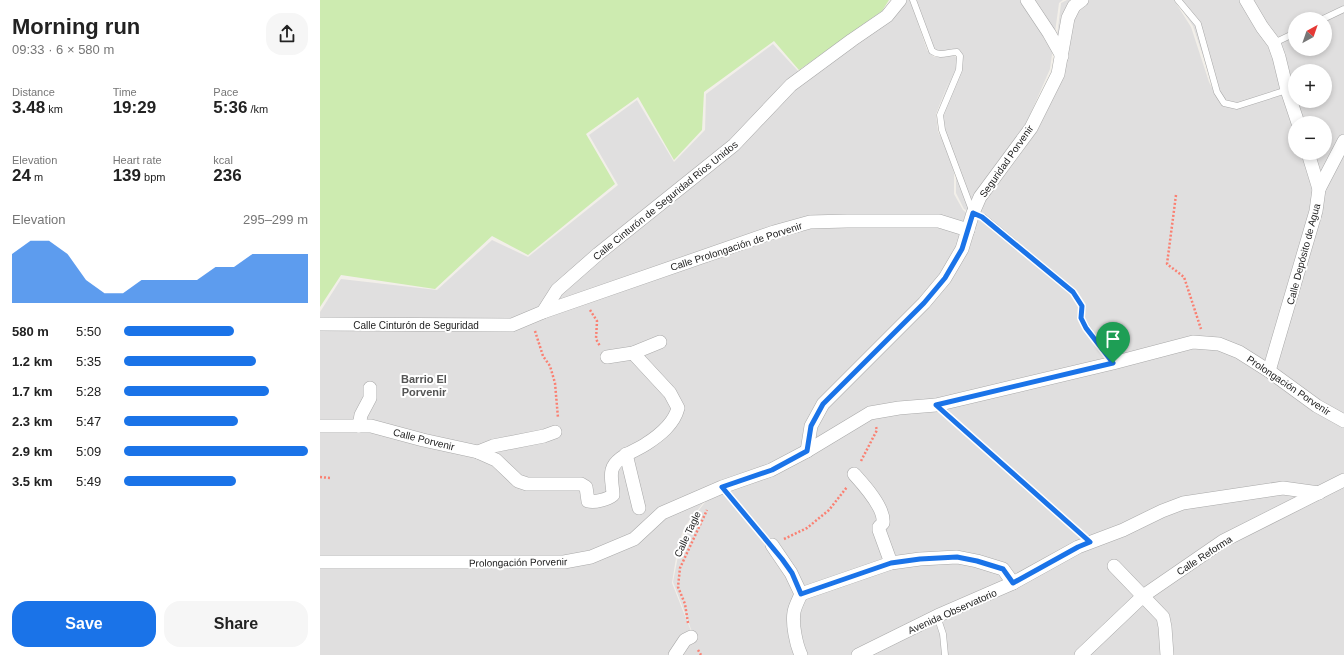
<!DOCTYPE html>
<html lang="en">
<head>
<meta charset="utf-8">
<style>
  body { margin:0; font-family:Helvetica,sans-serif; background:#f6f6f6; color:#222; height:100vh; display:flex; flex-direction:column; font-size:15px; white-space:nowrap }
  * { box-sizing:border-box; margin:0 }
  p { font-size:13px; color:#767676 }
  .icon { flex:none; width:22px; height:22px; fill:none; stroke:currentColor; stroke-width:2; stroke-linecap:round; stroke-linejoin:round }
  .map { position:relative; flex:1; overflow:hidden }
  .sheet { display:flex; flex-direction:column; background:#fff; width:320px }
  .sheet>* { flex:none }
  .needle { width:26px; rotate:40deg }
  .fabs { position:absolute; left:968px; top:12px; display:grid; gap:8px }
  .fabs a { display:grid; place-items:center; width:44px; height:44px; border-radius:50%; background:#fff; box-shadow:0 2px 6px #0003; font-size:20px }
  .pin { position:absolute; display:grid; place-items:center; width:34px; height:34px; color:#fff; margin:-41px -17px; border-radius:50% 50% 50% 0; rotate:-45deg; box-shadow:0 0 4px #0007 }
  .pin .icon { rotate:45deg }
  .round { display:grid; place-items:center; flex:none; width:42px; height:42px; border-radius:16px; background:#f6f6f6 }
  .summary { display:flex; align-items:center; justify-content:space-between; height:68px; padding:0 12px }
  h1 { font-size:22px; font-weight:800; line-height:30px }
  .stats { display:grid; grid-template-columns:repeat(3,1fr); gap:6px; height:68px; padding:4px 12px }
  .stats div { display:grid; align-content:center }
  .stats b { font-size:17px; font-weight:800 }
  .stats small { font-size:11px; font-weight:400 }
  .stats p { font-size:11px }
  .chart { height:112px; padding:8px 12px }
  .chart p { display:flex; justify-content:space-between }
  .chart svg { width:100%; height:72px; margin-top:4px; fill:#1a73e8; opacity:.7 }
  .button { display:flex; gap:8px; margin-top:auto; padding:8px 12px }
  .button a { flex:1; height:46px; border-radius:16px; background:#1a73e8; color:#fff; font-size:16px; font-weight:800; line-height:46px; text-align:center }
  .button a+a { background:#f6f6f6; color:#222 }
  ul { padding:0 12px; list-style:none; font-size:13px }
  li { display:grid; grid-template-columns:64px 48px 1fr; align-items:center; height:30px }
  li i { height:10px; border-radius:5px; background:#1a73e8 }
  main { display:flex; flex:1; min-height:0 }
  .map>svg:first-child { display:block }
  .residential { fill:#e0dfdf; fill-rule:evenodd }
  .grass { fill:#cdebb0 }
  .lines { fill:none; stroke-linecap:round; stroke-linejoin:round }
  .lane-casing { stroke:#a9a9a9; stroke-width:7 }
  .street-casing { stroke:#a9a9a9; stroke-width:14 }
  .path { stroke:#fa8072; stroke-width:2.5; stroke-dasharray:2 2; stroke-linecap:butt }
  .lane { stroke:#fff; stroke-width:6 }
  .street { stroke:#fff; stroke-width:13 }
  .route-casing { stroke:#fff; stroke-width:8 }
  .route { stroke:#1a73e8; stroke-width:5 }
  .labels { text-anchor:middle; stroke-width:4; stroke-linejoin:round; paint-order:stroke }
  .street-label { font-size:10px; fill:#222; stroke:#fff }
  .neighbourhood-label { font-size:11px; font-weight:bold; fill:#555; stroke:#fff }
</style>
</head>
<body>
<main>
<section class="sheet">
<div class="summary"><div><h1>Morning run</h1><p>09:33 · 6 × 580 m</p></div><a class="round"><svg class="icon" aria-label="share" viewBox="0 0 24 24"><path d="M12 15V3M7 8l5-5 5 5M5 13v7h14v-7"/></svg></a></div>
<div class="stats">
<div><p>Distance</p><b>3.48<small> km</small></b></div>
<div><p>Time</p><b>19:29</b></div>
<div><p>Pace</p><b>5:36<small> /km</small></b></div>
</div>
<div class="stats">
<div><p>Elevation</p><b>24<small> m</small></b></div>
<div><p>Heart rate</p><b>139<small> bpm</small></b></div>
<div><p>kcal</p><b>236</b></div>
</div>
<div class="chart"><p><span>Elevation</span>295–299 m</p>
<svg viewBox="0 0 160 44" preserveAspectRatio="none"><path d="M0 44V14L10 6L20 6L30 14L40 30L50 38L60 38L70 30L80 30L90 30L100 30L110 22L120 22L130 14L140 14L150 14L160 14V44z"/></svg>
</div>
<ul>
<li><b>580 m</b>5:50<i style="width:60%"></i></li>
<li><b>1.2 km</b>5:35<i style="width:72%"></i></li>
<li><b>1.7 km</b>5:28<i style="width:79%"></i></li>
<li><b>2.3 km</b>5:47<i style="width:62%"></i></li>
<li><b>2.9 km</b>5:09<i style="width:100%"></i></li>
<li><b>3.5 km</b>5:49<i style="width:61%"></i></li>
</ul>
<div class="button"><a>Save</a><a>Share</a></div>
</section>
<div class="map">
<svg width="1024" height="655" viewBox="0 0 1024 655">
  <rect width="100%" height="100%" fill="#f2efe9"/>
  <g class="residential">
    <path d="M572,0H590L607,50L614,57L633,55L638,59V57L635,54L615,56L591,0H743L739,3L730,69L699,140L650,212L644,209L636,193V173L617,114L630,78L616,114L618,132L626,147L634,173V194L643,210L649,215L633,270L512,399L485,451L342,514L271,559L0,564V312L21,279L117,290L172,240L208,257L298,185L269,135L317,100L354,162L385,130L386,94L453,44L479,72L563,13Z"/>
    <path d="M747,0H854L871,27L889,82L901,105L913,108L968,89L930,0H1024V655H357L374,637L353,582L360,546L367,526L389,497L485,454L496,428L514,399L609,304L661,198L702,142L733,70L741,3ZM975,19H1005V49H975ZM975,71H1005V101H975ZM975,123H1005V153H975Z"/>
    <path d="M855,0H928L967,88L913,106L902,103L891,80L873,26Z"/>
    <path d="M388,497L365,526L358,545L352,583L373,636L356,655H0V564L271,559L342,515Z"/>
  </g>
  <path class="grass" d="M0,0H569L562,11L479,70L454,41L384,92L382,130L354,160L318,97L266,134L295,184L208,255L172,236L115,289L21,275L0,307Z"/>
  <g class="lines">
    <defs>
      <g id="lane">
        <path d="M593,0L612,51C620,57 628,52 637,52L640,56L639,70L620,115L622,130L653,213L663,217L753,292L762,306L761,318L766,327L793,363"/>
        <path d="M858,0L878,24L897,92L904,103L917,106L967,90"/>
        <path d="M1003,19L1024,9"/>
        <path d="M954,43L975,33"/>
        <path d="M617,616L623,634L625,655"/>
      </g>
      <g id="street">
        <path d="M707,0L729,33L742,56"/>
        <path d="M926,0L942,27L954,43L959,57L967,90L978,123"/>
        <path d="M988,153L999,189"/>
        <path d="M223,312L237,290L278,254L414,145L471,85L532,40L567,16L580,0"/>
        <path d="M0,324L192,325L223,312L454,232L490,222L527,221H619L648,230"/>
        <path d="M287,357L313,353L340,342"/>
        <path d="M949,371L996,211L999,189L1024,141"/>
        <path d="M0,426H51L103,440L158,452L176,460L198,481L207,484H261L266,487L268,501C275,503 288,499 293,495C293,487 290,478 292,470C295,457 316,451 326,444C340,435 354,424 358,408L350,393L313,353"/>
        <path d="M39,426L41,415L50,398V388"/>
        <path d="M487,451L491,426L503,404L604,303L625,278L642,249L653,213L660,197L711,128L738,74L748,18L754,6L762,0"/>
        <path d="M158,452L173,446L224,436L235,432"/>
        <path d="M306,454L319,508"/>
        <path d="M534,474C544,485 565,508 563,523L559,527V530L571,563"/>
        <path d="M452,545L471,573L481,594C479,599 475,606 474,612C472,624 476,644 481,655"/>
        <path d="M0,562H244L271,557L314,539L342,513L402,487L451,470L487,451L550,413L579,408L616,405L793,363L873,342L899,344L919,352L949,371L997,406L1024,421"/>
        <path d="M794,566L843,617L845,627L847,655"/>
        <path d="M481,594L571,563L600,559L637,557L657,561L683,569L693,583"/>
        <path d="M355,655L365,640L371,637"/>
        <path d="M538,655L617,616L693,583L758,547L803,530L842,511L863,503L963,488L999,493"/>
        <path d="M761,655L823,596L903,541L1024,480"/>
      </g>
    </defs>
    <use href="#lane" class="lane-casing"/>
    <use href="#street" class="street-casing"/>
    <g class="path">
      <path d="M856,195L847,264L864,277L881,329"/>
      <path d="M270,310L277,321L276,339L280,346"/>
      <path d="M215,331L223,356L230,366L235,383L238,418"/>
      <path d="M629,416L758,531"/>
      <path d="M541,461L557,430L556,427"/>
      <path d="M0,477L10,478"/>
      <path d="M412,498L443,536"/>
      <path d="M464,539L487,528L509,510L527,487"/>
      <path d="M368,623L365,604L358,587L360,568L387,510"/>
      <path d="M378,650L381,655"/>
    </g>
    <use href="#lane" class="lane"/>
    <use href="#street" class="street"/>
  </g>
  <g class="lines">
    <defs>
      <path id="route" d="M653,213L662,217L753,292L762,306L761,318L766,328L793,363L616,405L770,542L758,547L693,583L683,569L657,561L637,557L600,559L571,563L481,594L472,573L462,559L402,487L452,470L487,451L491,426L503,404L604,303L625,278L642,249Z"/>
    </defs>
    <use href="#route" class="route-casing"/>
    <use href="#route" class="route"/>
  </g>
  <g class="labels">
    <g class="street-label">
      <text transform="translate(686 161) rotate(-55)" y="4">Seguridad Porvenir</text>
      <text transform="translate(345 200) rotate(-39)" y="4">Calle Cinturón de Seguridad Ríos Unidos</text>
      <text transform="translate(416 246) rotate(-18)" y="4">Calle Prolongación de Porvenir</text>
      <text transform="translate(983 254) rotate(-75)" y="4">Calle Depósito de Agua</text>
      <text x="96" y="329">Calle Cinturón de Seguridad</text>
      <text transform="translate(969 385) rotate(34)" y="4">Prolongación Porvenir</text>
      <text transform="translate(104 439) rotate(14)" y="4">Calle Porvenir</text>
      <text transform="translate(367 534) rotate(-65)" y="4">Calle Tagle</text>
      <text transform="translate(884 555) rotate(-33)" y="4">Calle Reforma</text>
      <text transform="translate(198 562) rotate(-1)" y="4">Prolongación Porvenir</text>
      <text transform="translate(632 611) rotate(-24)" y="4">Avenida Observatorio</text>
    </g>
    <g class="neighbourhood-label">
      <text x="104" y="383">Barrio El<tspan x="104" dy="13">Porvenir</tspan></text>
    </g>
  </g>
</svg>
<div class="fabs">
<a><svg class="needle" viewBox="-14 -14 28 28"><path d="M0-13l5 13h-10z" fill="#e53935"/><path d="M0 13l5-13h-10z" fill="#767676"/></svg></a>
<a>+</a>
<a>−</a>
</div>
<div class="pin" style="left:793px;top:363px;background:#1e9e55"><svg class="icon" aria-label="arrive" viewBox="0 0 24 24"><path d="M6 21V4h12l-3 4 3 4H6"/></svg></div>
</div>
</main>
</body>
</html>
